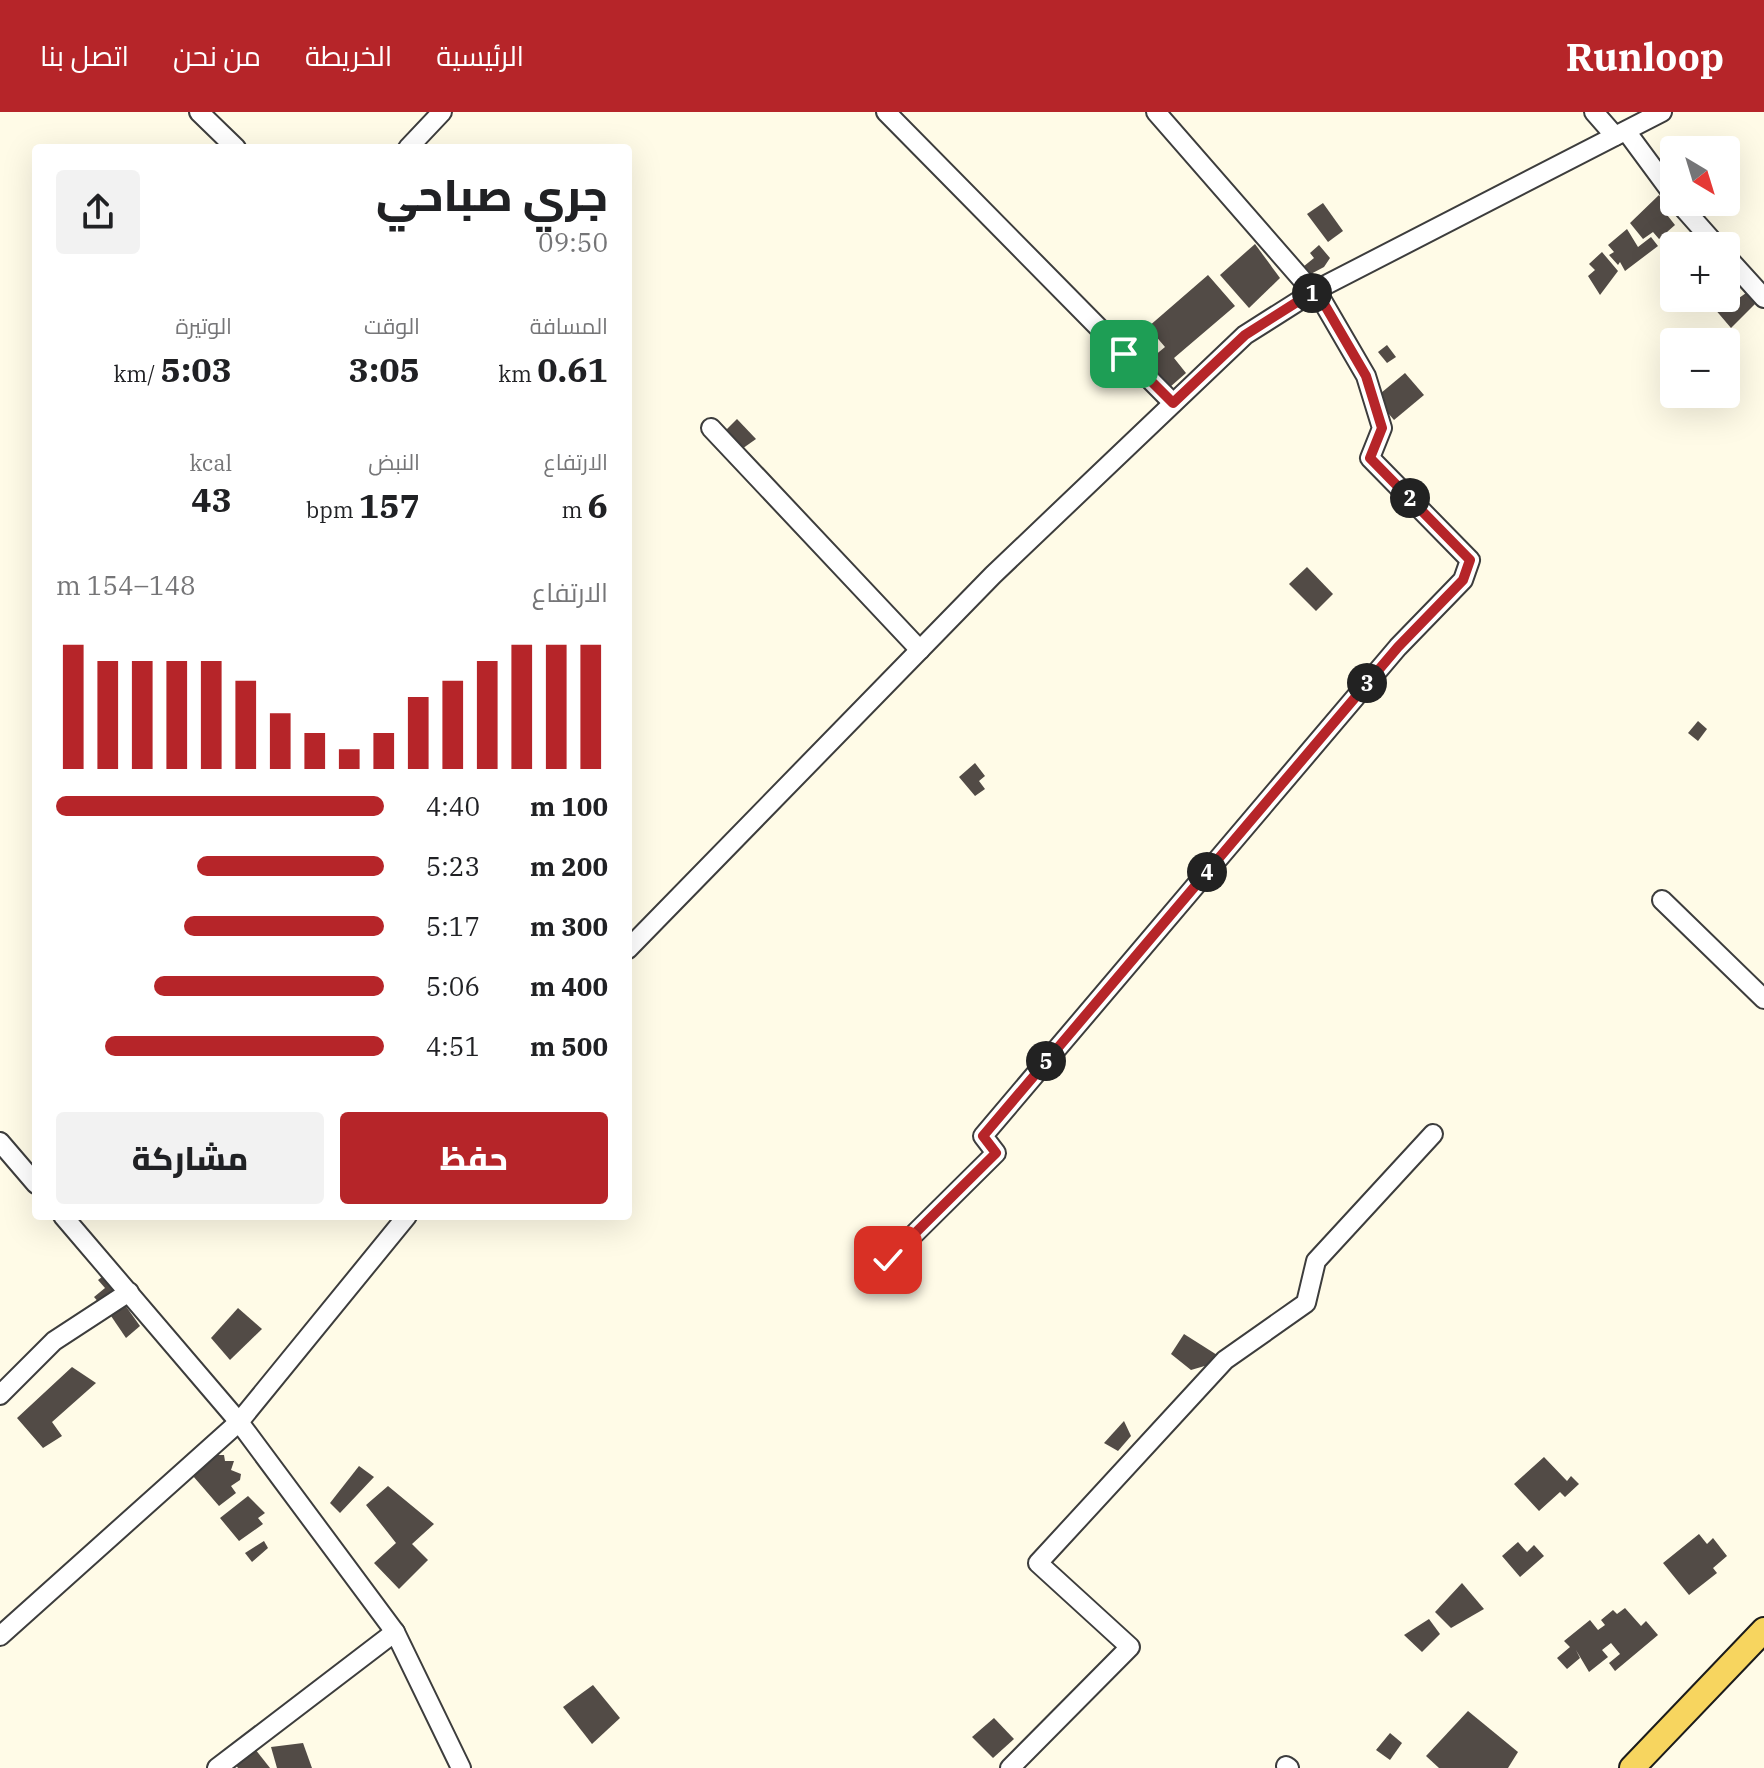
<!DOCTYPE html>
<html lang="ar">
<head>
<meta charset="utf-8">
<style>
  body { margin:0; font-family:"IBM Plex Serif",Cairo,serif; background:#f2f2f2; color:#202124; direction:rtl; height:100vh; display:flex; flex-direction:column; font-size:30px; white-space:nowrap }
  * { box-sizing:border-box; margin:0 }
  p { font-size:26px; color:#757577 }
  .icon { flex:none; width:44px; height:44px; fill:none; stroke:currentColor; stroke-width:2; stroke-linecap:round; stroke-linejoin:round }
  .map { position:relative; flex:1; overflow:hidden; direction:ltr }
  .side { position:absolute; left:32px; top:32px; width:600px; height:1076px; display:flex; flex-direction:column; background:#fff; border-radius:8px; box-shadow:0 8px 32px #0002; direction:rtl }
  .side>* { flex:none }
  .needle { width:52px; rotate:142deg }
  .controls { position:absolute; left:1660px; top:24px; display:grid; gap:16px }
  .controls a { display:grid; place-items:center; width:80px; height:80px; border-radius:8px; background:#fff; box-shadow:0 8px 32px #0002; font-size:40px }
  .pin { position:absolute; display:grid; place-items:center; width:68px; height:68px; color:#fff; margin:-34px; border-radius:16px; box-shadow:0 4px 12px #0006 }
  .km { position:absolute; width:40px; height:40px; margin:-20px; border-radius:50%; background:#222; color:#fff; font-size:22px; line-height:40px; text-align:center }
  .round { display:grid; place-items:center; flex:none; width:84px; height:84px; border-radius:8px; background:#f2f2f2 }
  .overview { display:flex; align-items:center; justify-content:space-between; height:136px; padding:0 24px }
  h1 { font-size:44px; font-weight:800; line-height:60px }
  .figures { display:grid; grid-template-columns:repeat(3,1fr); gap:12px; height:136px; padding:8px 24px }
  .figures div { display:grid; align-content:center }
  .figures b { font-size:34px; font-weight:800 }
  .figures small { font-size:22px; font-weight:400 }
  .figures p { font-size:22px }
  .chart { height:224px; padding:16px 24px }
  .chart p { display:flex; justify-content:space-between }
  .chart svg { width:100%; height:144px; margin-top:8px; stroke:#b62529; stroke-width:6 }
  .button { display:flex; gap:16px; margin-top:auto; padding:16px 24px }
  .button a { flex:1; height:92px; border-radius:8px; background:#b62529; color:#fff; font-size:32px; font-weight:800; line-height:92px; text-align:center }
  .button a+a { background:#f2f2f2; color:#202124 }
  ul { padding:0 24px; list-style:none; font-size:26px }
  li { display:grid; grid-template-columns:128px 96px 1fr; align-items:center; height:60px }
  li i { height:20px; border-radius:10px; background:#b62529 }
  header { display:flex; align-items:center; gap:48px; box-sizing:border-box; height:112px; padding:0 40px; background:#b62529; color:#fff }
  header strong { font-size:38px }
  nav { display:flex; gap:44px; margin-inline-start:auto; font-size:28px }
  .map>svg:first-child { display:block }
  .building { fill:#524b46 }
  .lines { fill:none; stroke-linecap:round; stroke-linejoin:round }
  .minor-casing { stroke:#3d3d3d; stroke-width:22 }
  .major-casing { stroke:#1b1b1b; stroke-width:28 }
  .minor { stroke:#fff; stroke-width:18 }
  .major { stroke:#f7d55f; stroke-width:24 }
  .route-casing { stroke:#fff; stroke-width:16 }
  .route { stroke:#b62529; stroke-width:10 }
</style>
</head>
<body>
<header>
<strong>Runloop</strong>
<nav><a>الرئيسية</a><a>الخريطة</a><a>من نحن</a><a>اتصل بنا</a></nav>
</header>
<div class="map">
<svg width="1764" height="1656" viewBox="0 0 1764 1656">
  <rect width="100%" height="100%" fill="#fffbe7"/>
  <g class="building">
    <path d="M1659,83L1667,96L1664,99L1675,113L1659,127L1653,120L1643,127L1630,111Z"/>
    <path d="M1323,91L1343,119L1328,130L1307,102Z"/>
    <path d="M1627,117L1638,135L1651,125L1658,134L1625,159L1620,150L1618,153L1609,143L1614,140L1608,133Z"/>
    <path d="M1255,132L1280,166L1249,196L1220,163Z"/>
    <path d="M1319,133L1330,146L1324,155L1307,164L1298,159L1314,146L1310,141Z"/>
    <path d="M1602,140L1618,159L1600,183L1588,164L1595,158L1589,152Z"/>
    <path d="M1208,163L1235,194L1174,246L1186,261L1170,275L1165,268L1159,273L1142,254L1165,235L1148,215Z"/>
    <path d="M1734,179L1739,186L1746,181L1755,192L1731,216L1714,196Z"/>
    <path d="M1387,233L1396,245L1387,251L1378,240Z"/>
    <path d="M1405,261L1424,283L1394,308L1375,286Z"/>
    <path d="M737,307L756,327L739,339L722,322Z"/>
    <path d="M1307,455L1333,482L1316,499L1289,472Z"/>
    <path d="M1698,609L1707,617L1698,629L1688,621Z"/>
    <path d="M975,651L985,664L979,669L985,677L975,684L959,665Z"/>
    <path d="M107,1161L121,1178L101,1193L94,1185L105,1176L98,1168Z"/>
    <path d="M125,1193L140,1214L126,1226L111,1204Z"/>
    <path d="M238,1196L262,1217L230,1248L211,1226Z"/>
    <path d="M1184,1222L1225,1248L1191,1258L1171,1242Z"/>
    <path d="M72,1255L96,1271L52,1310L62,1324L43,1336L17,1306Z"/>
    <path d="M1124,1309L1131,1324L1118,1339L1104,1331Z"/>
    <path d="M217,1343H224L225,1349H234L231,1358L241,1362L240,1368L231,1374L236,1381L219,1394L193,1364Z"/>
    <path d="M1544,1345L1567,1369L1571,1364L1579,1372L1565,1385L1560,1380L1539,1399L1514,1372Z"/>
    <path d="M359,1354L374,1365L340,1401L330,1391Z"/>
    <path d="M388,1374L434,1412L412,1432L428,1448L399,1477L374,1451L396,1431L366,1393Z"/>
    <path d="M248,1384L265,1401L258,1406L263,1412L239,1429L220,1406Z"/>
    <path d="M1699,1422L1707,1432L1713,1426L1727,1444L1713,1456L1717,1461L1689,1483L1663,1451Z"/>
    <path d="M264,1429L268,1436L252,1450L245,1441Z"/>
    <path d="M1518,1430L1527,1440L1534,1433L1544,1444L1520,1465L1502,1444Z"/>
    <path d="M1462,1471L1484,1497L1451,1516L1435,1500Z"/>
    <path d="M1625,1496L1641,1514L1646,1509L1658,1523L1615,1559L1609,1551L1620,1542L1611,1531L1602,1538L1608,1545L1589,1560L1576,1538L1580,1546L1567,1557L1557,1546L1570,1535L1564,1529L1590,1508L1598,1518L1605,1513L1601,1508L1613,1498L1617,1502Z"/>
    <path d="M1429,1507L1440,1522L1422,1540L1404,1523Z"/>
    <path d="M593,1573L620,1606L592,1632L563,1595Z"/>
    <path d="M1468,1599L1518,1640L1508,1656H1439L1426,1644Z"/>
    <path d="M994,1606L1014,1627L993,1646L972,1625Z"/>
    <path d="M1390,1621L1402,1631L1390,1648L1376,1638Z"/>
    <path d="M303,1631L312,1656H277L271,1635Z"/>
    <path d="M255,1637L270,1656H238L235,1652Z"/>
  </g>
  <g class="lines">
    <defs>
      <g id="minor">
        <path d="M199,0L236,36"/>
        <path d="M886,0L1173,291"/>
        <path d="M1156,0L1313,180"/>
        <path d="M1594,0L1615,24"/>
        <path d="M1626,19L1674,84"/>
        <path d="M408,36L442,0"/>
        <path d="M1678,90L1717,134"/>
        <path d="M1726,144L1764,186"/>
        <path d="M711,316L920,538"/>
        <path d="M1662,788L1764,887"/>
        <path d="M628,837L993,463L1245,223L1316,178L1662,0"/>
        <path d="M0,1030L36,1072"/>
        <path d="M63,1104L239,1310L395,1520L461,1656"/>
        <path d="M889,1152L888,1148L996,1041L983,1024L1398,535L1463,468L1470,448L1370,346L1382,316L1366,264L1316,178"/>
        <path d="M0,1283L54,1229L129,1180"/>
        <path d="M0,1524L239,1310L407,1104"/>
        <path d="M1286,1654L1289,1656"/>
        <path d="M217,1656L395,1520"/>
        <path d="M1010,1656L1130,1535L1038,1451L1225,1248L1306,1191L1316,1149L1433,1022"/>
      </g>
      <path id="major" d="M1632,1656L1764,1518"/>
    </defs>
    <use href="#minor" class="minor-casing"/>
    <use href="#major" class="major-casing"/>
    <use href="#minor" class="minor"/>
    <use href="#major" class="major"/>
  </g>
  <g class="lines">
    <defs>
      <path id="route" d="M888,1148L996,1041L983,1024L1398,535L1463,468L1470,448L1370,346L1382,316L1366,264L1316,178L1245,223L1173,291L1124,242"/>
    </defs>
    <use href="#route" class="route-casing"/>
    <use href="#route" class="route"/>
  </g>
</svg>
<div class="controls">
<a><svg class="needle" viewBox="-14 -14 28 28"><path d="M0-13l5 13h-10z" fill="#e53935"/><path d="M0 13l5-13h-10z" fill="#757577"/></svg></a>
<a>+</a>
<a>−</a>
</div>
<div class="pin" style="left:1124px;top:242px;background:#1e9e55"><svg class="icon" aria-label="arrive" viewBox="0 0 24 24"><path d="M6 21V4h12l-3 4 3 4H6"/></svg></div>
<div class="pin" style="left:888px;top:1148px;background:#d93025"><svg class="icon" aria-label="check" viewBox="0 0 24 24"><path d="M5 12l5 5 9-10"/></svg></div>
<b class="km" style="left:1312px;top:181px">1</b>
<b class="km" style="left:1410px;top:386px">2</b>
<b class="km" style="left:1367px;top:571px">3</b>
<b class="km" style="left:1207px;top:760px">4</b>
<b class="km" style="left:1046px;top:949px">5</b>
<section class="side">
<div class="overview"><div><h1>جري صباحي</h1><p>09:50</p></div><a class="round"><svg class="icon" aria-label="share" viewBox="0 0 24 24"><path d="M12 15V3M7 8l5-5 5 5M5 13v7h14v-7"/></svg></a></div>
<div class="figures">
<div><p>المسافة</p><b>0.61<small> km</small></b></div>
<div><p>الوقت</p><b>3:05</b></div>
<div><p>الوتيرة</p><b>5:03<small> /km</small></b></div>
</div>
<div class="figures">
<div><p>الارتفاع</p><b>6<small> m</small></b></div>
<div><p>النبض</p><b>157<small> bpm</small></b></div>
<div><p>kcal</p><b>43</b></div>
</div>
<div class="chart"><p><span>الارتفاع</span>148–154 m</p>
<svg viewBox="0 0 160 44" preserveAspectRatio="none"><path d="M5 44V6M15 44V11M25 44V11M35 44V11M45 44V11M55 44V17M65 44V27M75 44V33M85 44V38M95 44V33M105 44V22M115 44V17M125 44V11M135 44V6M145 44V6M155 44V6"/></svg>
</div>
<ul>
<li><b>100 m</b>4:40<i style="width:100%"></i></li>
<li><b>200 m</b>5:23<i style="width:57%"></i></li>
<li><b>300 m</b>5:17<i style="width:61%"></i></li>
<li><b>400 m</b>5:06<i style="width:70%"></i></li>
<li><b>500 m</b>4:51<i style="width:85%"></i></li>
</ul>
<div class="button"><a>حفظ</a><a>مشاركة</a></div>
</section>
</div>
</body>
</html>
